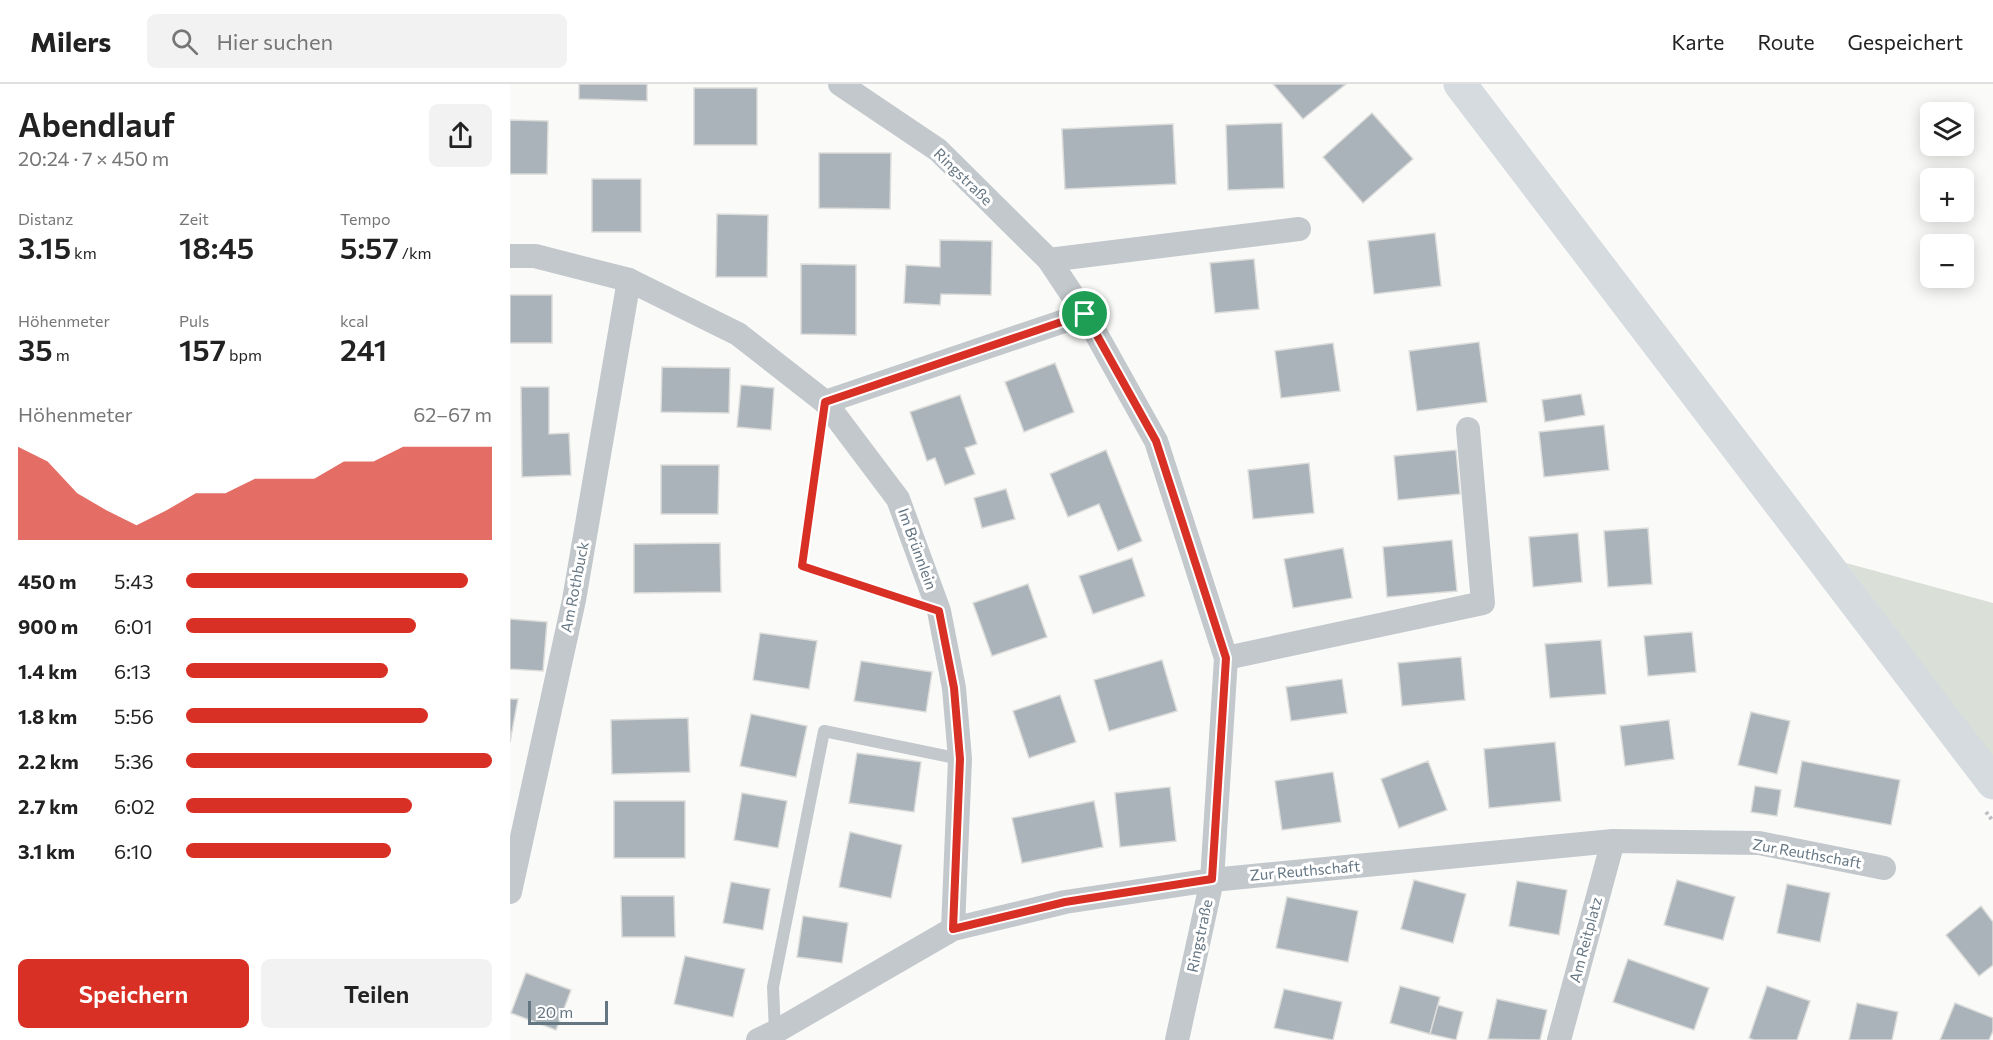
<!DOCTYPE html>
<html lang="de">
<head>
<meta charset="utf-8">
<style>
  body { margin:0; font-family:Commissioner,sans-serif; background:#f2f2f2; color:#222; height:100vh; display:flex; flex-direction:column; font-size:22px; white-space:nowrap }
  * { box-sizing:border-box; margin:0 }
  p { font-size:20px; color:#767676 }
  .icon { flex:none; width:33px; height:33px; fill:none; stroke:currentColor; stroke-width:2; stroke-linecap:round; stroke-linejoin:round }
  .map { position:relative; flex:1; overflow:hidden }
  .panel { display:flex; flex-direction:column; background:#fff; width:510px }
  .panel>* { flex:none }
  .tools { position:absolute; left:1410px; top:18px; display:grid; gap:12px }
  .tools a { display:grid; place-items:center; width:54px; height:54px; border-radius:9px; background:#fff; box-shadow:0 3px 15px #0003; font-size:30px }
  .scale { position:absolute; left:18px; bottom:15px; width:80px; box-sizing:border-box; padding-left:6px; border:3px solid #657683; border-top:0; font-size:16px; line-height:21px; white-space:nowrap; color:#657683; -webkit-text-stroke:4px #fff; paint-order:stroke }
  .pin { position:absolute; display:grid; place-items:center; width:51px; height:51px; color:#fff; margin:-26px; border:3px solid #fff; border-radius:50%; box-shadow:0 2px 6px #0007 }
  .round { display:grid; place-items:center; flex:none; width:63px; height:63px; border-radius:9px; background:#f2f2f2 }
  .overview { display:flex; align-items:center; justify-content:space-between; height:102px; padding:0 18px }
  h1 { font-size:33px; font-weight:600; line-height:45px }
  .figures { display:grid; grid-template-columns:repeat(3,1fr); gap:9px; height:102px; padding:6px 18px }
  .figures div { display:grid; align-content:center }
  .figures b { font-size:30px; font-weight:600 }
  .figures small { font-size:16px; font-weight:400 }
  .figures p { font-size:16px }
  .chart { height:168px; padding:12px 18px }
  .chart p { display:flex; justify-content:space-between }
  .chart svg { width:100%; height:108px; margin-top:6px; fill:#d93025; opacity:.7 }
  .action { display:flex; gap:12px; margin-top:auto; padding:12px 18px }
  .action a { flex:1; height:69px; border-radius:9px; background:#d93025; color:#fff; font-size:24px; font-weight:600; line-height:69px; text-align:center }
  .action a+a { background:#f2f2f2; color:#222 }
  ul { padding:0 18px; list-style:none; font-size:20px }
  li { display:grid; grid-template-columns:96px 72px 1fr; align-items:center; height:45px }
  li i { height:15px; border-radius:8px; background:#d93025 }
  header { display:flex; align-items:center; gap:36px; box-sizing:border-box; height:84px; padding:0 30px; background:#fff; border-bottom:2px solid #e0e0e0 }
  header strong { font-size:28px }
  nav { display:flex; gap:33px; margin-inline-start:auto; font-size:21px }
  .search { width:420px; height:54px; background:#f2f2f2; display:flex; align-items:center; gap:15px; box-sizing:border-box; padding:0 21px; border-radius:9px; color:#767676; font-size:22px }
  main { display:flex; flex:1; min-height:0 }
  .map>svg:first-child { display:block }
  .green { fill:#dadfd7 }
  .building { fill:#aab3b9; stroke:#dcdcda; stroke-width:1.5 }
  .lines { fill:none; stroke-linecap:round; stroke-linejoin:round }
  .path { stroke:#bbbfc2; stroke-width:4; stroke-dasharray:3 3; stroke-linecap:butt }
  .lane { stroke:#c3c8cc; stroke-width:12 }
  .street { stroke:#c3c8cc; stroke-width:24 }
  .secondary { stroke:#d6dbdf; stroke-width:33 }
  .route-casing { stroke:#fff; stroke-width:12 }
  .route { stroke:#d93025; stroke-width:8 }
  .labels { text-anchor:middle; stroke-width:6; stroke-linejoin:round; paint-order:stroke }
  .street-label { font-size:15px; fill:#657683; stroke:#fff }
</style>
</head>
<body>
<header>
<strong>Milers</strong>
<div class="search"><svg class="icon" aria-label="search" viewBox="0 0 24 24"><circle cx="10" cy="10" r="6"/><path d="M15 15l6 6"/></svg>Hier suchen</div>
<nav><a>Karte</a><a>Route</a><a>Gespeichert</a></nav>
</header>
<main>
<section class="panel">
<div class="overview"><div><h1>Abendlauf</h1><p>20:24 · 7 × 450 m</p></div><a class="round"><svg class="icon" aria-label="share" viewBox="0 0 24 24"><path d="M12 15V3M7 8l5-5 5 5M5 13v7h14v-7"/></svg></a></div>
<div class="figures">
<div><p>Distanz</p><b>3.15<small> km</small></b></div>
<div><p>Zeit</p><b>18:45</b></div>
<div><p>Tempo</p><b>5:57<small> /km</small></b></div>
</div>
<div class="figures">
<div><p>Höhenmeter</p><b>35<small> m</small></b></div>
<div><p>Puls</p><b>157<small> bpm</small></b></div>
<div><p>kcal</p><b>241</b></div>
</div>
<div class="chart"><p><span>Höhenmeter</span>62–67 m</p>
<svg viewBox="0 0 160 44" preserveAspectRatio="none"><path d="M0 44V6L10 12L20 25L30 32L40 38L50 32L60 25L70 25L80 19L90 19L100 19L110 12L120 12L130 6L140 6L150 6L160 6V44z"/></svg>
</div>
<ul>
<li><b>450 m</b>5:43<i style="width:92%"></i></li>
<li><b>900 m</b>6:01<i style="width:75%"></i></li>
<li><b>1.4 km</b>6:13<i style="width:66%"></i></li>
<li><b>1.8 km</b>5:56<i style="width:79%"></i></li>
<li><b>2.2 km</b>5:36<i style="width:100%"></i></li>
<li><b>2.7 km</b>6:02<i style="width:74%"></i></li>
<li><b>3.1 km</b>6:10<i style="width:67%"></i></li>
</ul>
<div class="action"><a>Speichern</a><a>Teilen</a></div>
</section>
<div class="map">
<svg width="1483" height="956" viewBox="0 0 1483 956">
  <rect width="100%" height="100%" fill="#fafaf8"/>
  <path class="green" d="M1336,479L1483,519V675Z"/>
  <g class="building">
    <path d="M69,0H137V17L69,15Z"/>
    <path d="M763,0H836L793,35Z"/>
    <rect x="184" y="4" width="63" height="57"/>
    <path d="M862,29L903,75L853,119L813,73Z"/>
    <path d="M0,36L38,37L37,90H0Z"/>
    <path d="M772,39L774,104L718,106L716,41Z"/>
    <path d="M663,40L666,100L555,105L552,45Z"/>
    <path d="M309,69H381L380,125L309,124Z"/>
    <rect x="82" y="95" width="49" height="53"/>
    <path d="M207,130L258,131L257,193H206Z"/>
    <path d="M925,149L931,202L864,210L858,157Z"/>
    <path d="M430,156L482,157L481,211L431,210L430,221L394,219L396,181L430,183Z"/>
    <path d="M744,175L749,225L705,229L700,179Z"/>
    <path d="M291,180L346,181V251L291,250Z"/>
    <rect x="0" y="211" width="42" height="48"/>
    <path d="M969,258L977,318L907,327L899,267Z"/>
    <path d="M823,259L830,307L771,314L765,267Z"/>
    <path d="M545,279L564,328L514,348L495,298Z"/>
    <path d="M152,283L220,284L219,329L151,328Z"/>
    <path d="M231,301L264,304L261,346L227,343Z"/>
    <path d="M11,303H39V350L59,349L61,391L12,393Z"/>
    <path d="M1071,310L1075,331L1035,338L1032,316Z"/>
    <path d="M450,311L467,360L455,364L465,390L435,401L425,374L417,377L400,328Z"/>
    <path d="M1094,341L1099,386L1034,393L1029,348Z"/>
    <path d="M596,366L632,457L608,467L589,420L558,433L540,390Z"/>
    <path d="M946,366L950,410L888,416L884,372Z"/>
    <path d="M799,379L804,429L743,435L738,386Z"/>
    <path d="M151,381H209L208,430H151Z"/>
    <path d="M496,405L505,435L472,444L464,414Z"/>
    <path d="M1138,444L1142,500L1098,503L1094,447Z"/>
    <path d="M1068,449L1072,498L1023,503L1019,453Z"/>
    <path d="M942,456L947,507L877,513L873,463Z"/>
    <path d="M210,459L211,508L124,509V460Z"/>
    <path d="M833,464L842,514L783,524L774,475Z"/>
    <path d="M622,474L635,512L583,530L569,492Z"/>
    <path d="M518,500L537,553L482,572L463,519Z"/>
    <path d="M0,535L37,538L33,587L0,585Z"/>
    <path d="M1182,548L1186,588L1138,592L1134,552Z"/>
    <path d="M250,549L307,557L299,605L243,596Z"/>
    <path d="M1091,556L1096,610L1040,614L1035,560Z"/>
    <path d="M951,573L955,616L892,622L888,579Z"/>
    <path d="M652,576L667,627L599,647L584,596Z"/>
    <path d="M351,577L422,588L416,628L344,617Z"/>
    <path d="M832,595L837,629L781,637L776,603Z"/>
    <path d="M550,611L566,658L519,674L503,627Z"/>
    <path d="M0,615H8L0,658Z"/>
    <path d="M1241,628L1280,637L1267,690L1228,681Z"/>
    <path d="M241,630L297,642L286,693L230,682Z"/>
    <path d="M178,634L180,688L102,690L101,636Z"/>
    <path d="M1159,636L1164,675L1115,682L1110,642Z"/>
    <path d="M1045,658L1051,717L979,724L974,665Z"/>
    <path d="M347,669L411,678L404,728L339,719Z"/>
    <path d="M918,677L937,726L889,744L871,695Z"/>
    <path d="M1292,677L1390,696L1381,741L1284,723Z"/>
    <path d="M823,688L831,738L772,746L765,697Z"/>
    <path d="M1245,702L1271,706L1267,732L1241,728Z"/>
    <path d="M660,703L666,757L610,763L605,709Z"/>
    <path d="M232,709L277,717L268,764L224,756Z"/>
    <rect x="104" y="717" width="71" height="57"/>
    <path d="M584,717L593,763L512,779L502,734Z"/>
    <path d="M340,748L392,761L381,814L329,803Z"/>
    <path d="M904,796L956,810L943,859L891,845Z"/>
    <path d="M1167,796L1225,813L1213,856L1154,841Z"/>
    <path d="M1007,797L1057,806L1049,851L999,842Z"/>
    <path d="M221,798L260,805L253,846L213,839Z"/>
    <path d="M1277,800L1320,809L1310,858L1267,849Z"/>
    <path d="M111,812H164L165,853H112Z"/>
    <path d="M777,813L848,827L838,878L766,864Z"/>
    <path d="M1471,822L1483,838V881L1469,892L1436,851Z"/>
    <path d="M293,832L338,839L332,879L287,873Z"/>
    <path d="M175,872L235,885L223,933L164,920Z"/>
    <path d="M1118,875L1199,904L1184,946L1103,918Z"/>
    <path d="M16,889L61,906L46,946L1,929Z"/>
    <path d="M890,902L930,913L920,950L880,939Z"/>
    <path d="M1257,902L1300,917L1287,956H1244L1239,954Z"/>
    <path d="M774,905L832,918L823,956L764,944Z"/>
    <path d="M987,915L1037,926L1030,956L978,955Z"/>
    <path d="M1347,919L1388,928L1382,956H1339Z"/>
    <path d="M1445,919L1483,934V947L1479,956H1430Z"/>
    <path d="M928,921L953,928L946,956L920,950Z"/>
  </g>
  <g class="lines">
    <g class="path">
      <path d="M310,354L292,482L399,517"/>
      <path d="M1476,728L1483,737"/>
    </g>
    <path class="lane" d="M265,948L263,903L314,647L450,675"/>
    <g class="street">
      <path d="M330,0L428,66L539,176L575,230L646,357L716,574L702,796L667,956"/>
      <path d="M0,172H25L119,196L228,250L315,318L388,415L429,527L444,604L450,675L443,845"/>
      <path d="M539,176L789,145"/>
      <path d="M315,318L575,230"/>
      <path d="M716,574L973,519L958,345"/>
      <path d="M0,808L64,516L119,196"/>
      <path d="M248,956L265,948L443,845L555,818L702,796L1103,757L1249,759L1374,784"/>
      <path d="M1049,956L1103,757"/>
    </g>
    <path class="secondary" d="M950,0L1483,699"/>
  </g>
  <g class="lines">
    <defs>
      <path id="route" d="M575,230L646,357L716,574L702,795L555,818L443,845L450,675L444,604L429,527L292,482L315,318Z"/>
    </defs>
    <use href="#route" class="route-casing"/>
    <use href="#route" class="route"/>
  </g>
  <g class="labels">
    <g class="street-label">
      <text transform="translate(453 93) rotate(44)" y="5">Ringstraße</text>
      <text transform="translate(407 465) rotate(70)" y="5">Im Brünnlein</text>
      <text transform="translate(65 503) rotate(-79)" y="5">Am Rothbuck</text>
      <text transform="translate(1297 770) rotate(10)" y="5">Zur Reuthschaft</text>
      <text transform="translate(795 787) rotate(-5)" y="5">Zur Reuthschaft</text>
      <text transform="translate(690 852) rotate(-78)" y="5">Ringstraße</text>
      <text transform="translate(1076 856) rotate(-75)" y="5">Am Reitplatz</text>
    </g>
  </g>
</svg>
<div class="tools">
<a><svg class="icon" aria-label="layers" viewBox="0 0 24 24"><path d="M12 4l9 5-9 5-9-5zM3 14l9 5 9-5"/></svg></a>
<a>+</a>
<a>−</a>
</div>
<div class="scale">20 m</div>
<div class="pin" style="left:575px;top:230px;background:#1e9e55"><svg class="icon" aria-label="arrive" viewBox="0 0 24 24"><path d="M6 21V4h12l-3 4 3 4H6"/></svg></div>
</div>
</main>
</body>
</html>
